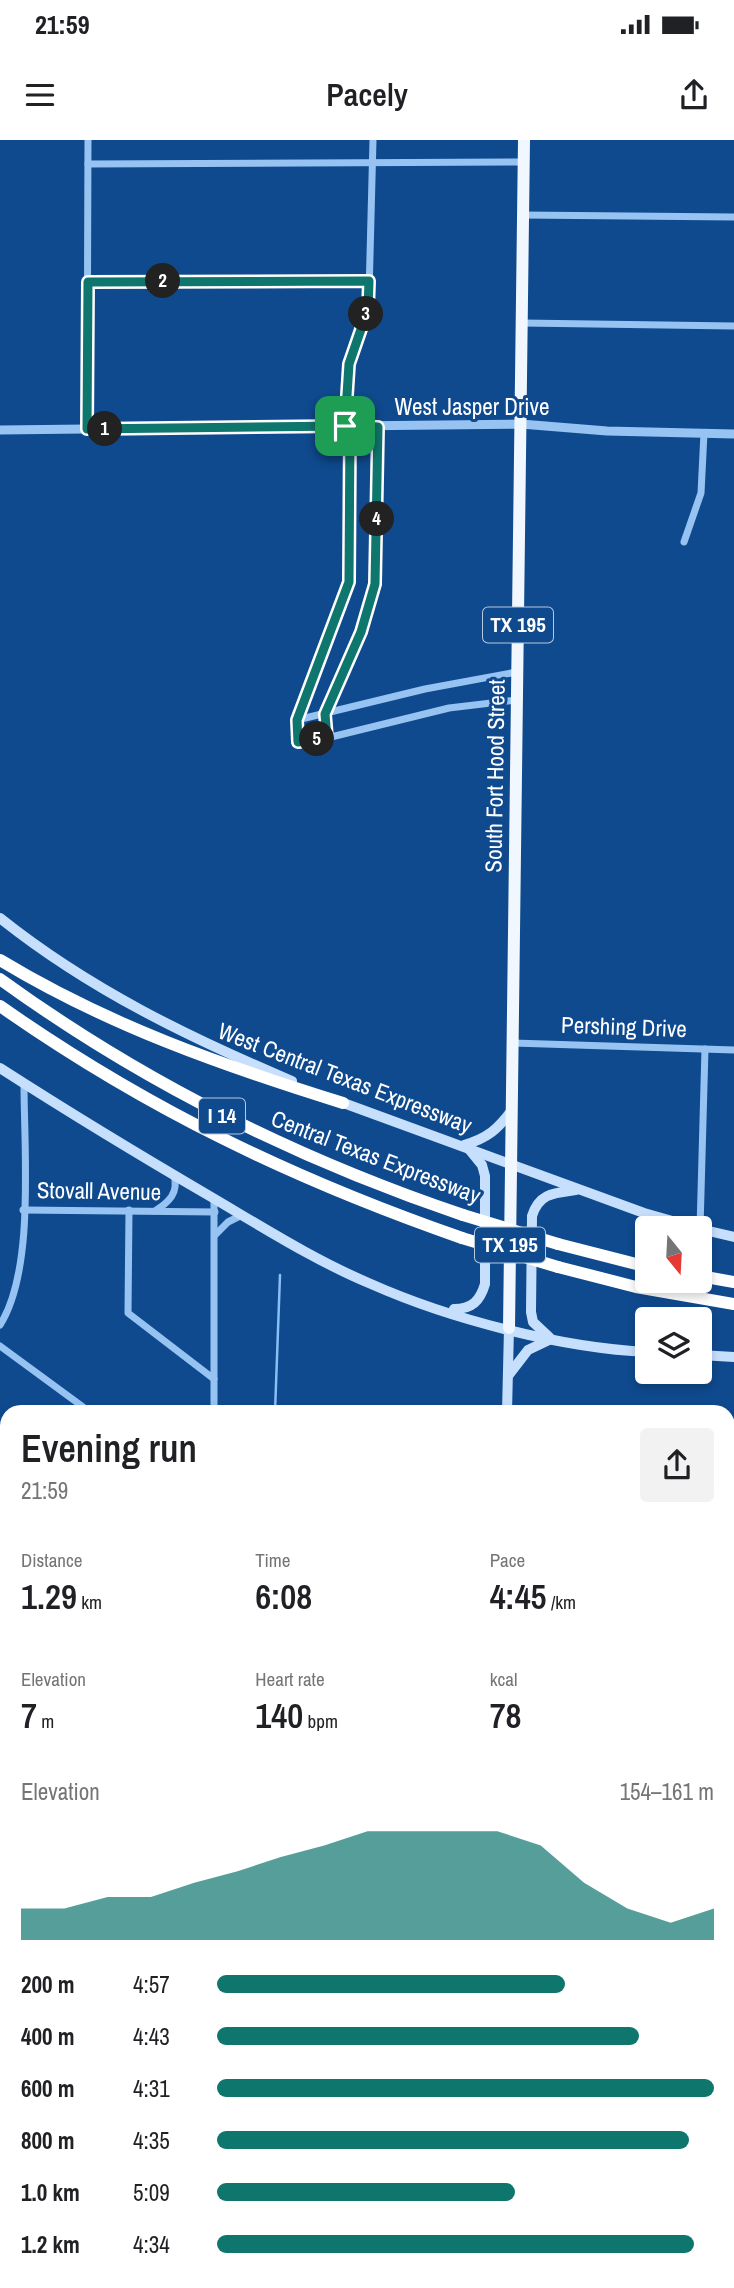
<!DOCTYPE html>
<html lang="en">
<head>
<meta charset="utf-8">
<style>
  body { margin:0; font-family:"Archivo Narrow",sans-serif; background:#f2f2f2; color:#202124; height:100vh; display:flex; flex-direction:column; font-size:26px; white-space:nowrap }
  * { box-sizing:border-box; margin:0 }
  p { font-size:23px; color:#757577 }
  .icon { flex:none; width:38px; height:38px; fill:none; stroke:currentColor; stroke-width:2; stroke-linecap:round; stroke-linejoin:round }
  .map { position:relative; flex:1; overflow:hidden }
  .sheet { position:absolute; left:0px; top:1265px; width:735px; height:884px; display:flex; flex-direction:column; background:#fff; border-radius:21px 21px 0 0; box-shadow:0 4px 10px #0003 }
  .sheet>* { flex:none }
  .needle { width:46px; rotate:162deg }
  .fabs { position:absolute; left:635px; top:1076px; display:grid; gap:14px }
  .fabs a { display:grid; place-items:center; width:77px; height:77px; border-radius:7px; background:#fff; box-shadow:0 4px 10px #0003; font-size:35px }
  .pin { position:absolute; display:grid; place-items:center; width:60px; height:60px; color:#fff; margin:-30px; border-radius:14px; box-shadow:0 4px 10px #0006 }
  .km { position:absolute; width:35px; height:35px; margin:-18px; border-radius:50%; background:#222; color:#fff; font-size:19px; line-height:35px; text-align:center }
  .round { display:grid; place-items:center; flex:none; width:74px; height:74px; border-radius:7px; background:#f2f2f2 }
  .head { display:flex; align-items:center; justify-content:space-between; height:119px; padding:0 21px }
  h1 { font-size:38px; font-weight:600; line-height:52px }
  .stats { display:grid; grid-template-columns:repeat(3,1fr); gap:10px; height:119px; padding:7px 21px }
  .stats div { display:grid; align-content:center }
  .stats b { font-size:35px; font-weight:600 }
  .stats small { font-size:19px; font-weight:400 }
  .stats p { font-size:19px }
  .chart { height:196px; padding:14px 21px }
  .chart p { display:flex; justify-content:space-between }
  .chart svg { width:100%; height:126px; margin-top:7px; fill:#0f766e; opacity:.7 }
  ul { padding:0 21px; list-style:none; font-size:23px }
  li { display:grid; grid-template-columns:112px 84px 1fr; align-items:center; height:52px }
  li i { height:18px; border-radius:9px; background:#0f766e }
  .status { display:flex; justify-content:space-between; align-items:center; height:49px; padding:0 35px; background:#fff; direction:ltr }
  .status svg { height:19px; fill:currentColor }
  header { display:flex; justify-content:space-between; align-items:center; height:91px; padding:0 21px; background:#fff; font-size:32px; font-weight:600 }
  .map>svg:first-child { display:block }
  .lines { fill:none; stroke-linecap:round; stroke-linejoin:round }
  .stream { stroke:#88bff7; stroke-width:2.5 }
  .minor { stroke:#97c3f3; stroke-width:7 }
  .tertiary { stroke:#97c3f3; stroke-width:9 }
  .secondary { stroke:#c6dffd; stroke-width:10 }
  .trunk { stroke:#f1f7ff; stroke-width:12 }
  .motorway { stroke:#fff; stroke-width:12 }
  .motorway-bridge { stroke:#fff; stroke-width:12 }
  .route-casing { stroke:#fff; stroke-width:14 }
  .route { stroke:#0f766e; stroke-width:9 }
  .labels { text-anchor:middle; stroke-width:6; stroke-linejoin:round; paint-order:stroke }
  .shield { fill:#0f4a8e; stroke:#b7c9dd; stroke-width:2 }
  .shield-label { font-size:21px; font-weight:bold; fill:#fff }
  .street-label { font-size:23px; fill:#fff; stroke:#0f4a8e }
</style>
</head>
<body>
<div class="status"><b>21:59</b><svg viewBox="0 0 49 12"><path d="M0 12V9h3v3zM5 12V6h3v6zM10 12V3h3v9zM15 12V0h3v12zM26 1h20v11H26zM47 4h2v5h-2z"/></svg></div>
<header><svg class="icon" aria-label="menu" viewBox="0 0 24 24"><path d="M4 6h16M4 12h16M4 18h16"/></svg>Pacely<svg class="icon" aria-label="share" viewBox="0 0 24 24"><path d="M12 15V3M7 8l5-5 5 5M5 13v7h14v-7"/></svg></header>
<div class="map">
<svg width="734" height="2148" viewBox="0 0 734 2148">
  <rect width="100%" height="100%" fill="#0f4a8e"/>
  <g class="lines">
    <g class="stream">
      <path d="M275,1272L280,1135"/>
      <path d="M302,2142L304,2148"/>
    </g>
    <g class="minor">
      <path d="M88,24L524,22"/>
      <path d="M523,75L734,77"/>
      <path d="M88,142L369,141"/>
      <path d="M522,183L734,186"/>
      <path d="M345,286L349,224L365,180L369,154L373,0"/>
      <path d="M350,286L349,442L297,580L298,602L327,598L449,568L517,560"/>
      <path d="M87,289L88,0"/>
      <path d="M684,402L701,353L704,293"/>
      <path d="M297,580L425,549L517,532"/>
      <path d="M327,598L325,574L361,492L375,444L378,287"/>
      <path d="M513,903L734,910"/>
      <path d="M23,1070L215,1072"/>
      <path d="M129,1070L128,1173L214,1239"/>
      <path d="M155,1071C169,1062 179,1053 174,1035"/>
      <path d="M700,1088L705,909"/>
      <path d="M215,1095L228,1082L242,1075"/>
      <path d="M0,1185C35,1130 24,1010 24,944"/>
      <path d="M0,1206L90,1272"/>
      <path d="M214,1272V1059"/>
      <path d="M728,1299H734"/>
      <path d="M0,1356L7,1362"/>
      <path d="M0,1384L7,1376"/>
      <path d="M0,1509H7"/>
      <path d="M0,1735L7,1736"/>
      <path d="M728,1737L734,1738"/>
      <path d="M728,1841L734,1842"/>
      <path d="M728,1946L734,1948"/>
      <path d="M42,2142V2148"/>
      <path d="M706,2142L707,2148"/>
      <path d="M597,2148V2142"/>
    </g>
    <g class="tertiary">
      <path d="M0,290L521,284L607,291L734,294"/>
      <path d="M728,2014L734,2011"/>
      <path d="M0,2066H7"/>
    </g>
    <g class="secondary">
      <path d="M0,778C89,849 188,897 292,941"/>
      <path d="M0,928C70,973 141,1016 213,1058C264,1088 316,1121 371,1144C450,1179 561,1208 648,1212"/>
      <path d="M338,961L644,1073L697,1088"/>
      <path d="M464,1005C488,998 498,989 512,970"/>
      <path d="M700,1089L734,1097"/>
      <path d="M454,1169C472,1169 480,1161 485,1144V1036L482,1025L469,1009"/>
      <path d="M549,1197L533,1182L531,1172L532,1076C539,1053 554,1053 576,1050"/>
      <path d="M700,1215L734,1217"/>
      <path d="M508,1236L528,1210L551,1199"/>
      <path d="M507,1272L509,1188"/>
      <path d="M502,2148V2142"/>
    </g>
    <path class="trunk" d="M509,1188L524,0"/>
    <g class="motorway">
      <path d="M0,820C107,885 224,926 343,963"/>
      <path d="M0,839C142,942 297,1019 463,1075"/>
      <path d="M0,866C147,969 293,1039 462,1098"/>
      <path d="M558,1104L648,1127"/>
      <path d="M558,1127L636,1147L734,1164"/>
      <path d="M700,1136L734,1142"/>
    </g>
    <g class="motorway-bridge">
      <path d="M463,1075L558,1104"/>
      <path d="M462,1098L558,1127"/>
    </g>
  </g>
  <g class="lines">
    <defs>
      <path id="route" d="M345,286L87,289L88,142L369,141L368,169L349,224L345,286L378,287L375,444L361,492L325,574L327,598L298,602L297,580L349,442L350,286H345"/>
    </defs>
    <use href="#route" class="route-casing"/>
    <use href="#route" class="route"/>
  </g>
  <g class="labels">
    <g class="shield">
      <rect x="483" y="467.5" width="70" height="35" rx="5"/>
      <rect x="199" y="958.5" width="46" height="35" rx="5"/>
      <rect x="475" y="1087.5" width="70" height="35" rx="5"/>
    </g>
    <g class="shield-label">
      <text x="518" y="492">TX 195</text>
      <text x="222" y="983">I 14</text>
      <text x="510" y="1112">TX 195</text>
    </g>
    <g class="street-label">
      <text x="472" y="275">West Jasper Drive</text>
      <text transform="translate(495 636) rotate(-89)" y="8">South Fort Hood Street</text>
      <text transform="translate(624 887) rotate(2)" y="8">Pershing Drive</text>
      <text transform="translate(345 938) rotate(21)" y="8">West Central Texas Expressway</text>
      <text transform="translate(376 1017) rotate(21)" y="8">Central Texas Expressway</text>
      <text transform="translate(99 1051) rotate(1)" y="8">Stovall Avenue</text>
    </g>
  </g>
</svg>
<div class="fabs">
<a><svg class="needle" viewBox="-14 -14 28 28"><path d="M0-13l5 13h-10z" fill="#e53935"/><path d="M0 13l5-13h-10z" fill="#757577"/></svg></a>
<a><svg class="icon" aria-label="layers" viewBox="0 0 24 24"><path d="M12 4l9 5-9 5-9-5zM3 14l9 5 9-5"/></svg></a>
</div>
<div class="pin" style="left:345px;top:286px;background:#1e9e55"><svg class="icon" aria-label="arrive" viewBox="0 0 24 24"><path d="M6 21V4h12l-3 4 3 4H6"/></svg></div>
<b class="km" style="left:105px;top:289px">1</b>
<b class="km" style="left:163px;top:141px">2</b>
<b class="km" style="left:366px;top:174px">3</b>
<b class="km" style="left:377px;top:379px">4</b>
<b class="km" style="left:317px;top:599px">5</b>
<section class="sheet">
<div class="head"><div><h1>Evening run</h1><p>21:59</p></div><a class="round"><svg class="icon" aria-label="share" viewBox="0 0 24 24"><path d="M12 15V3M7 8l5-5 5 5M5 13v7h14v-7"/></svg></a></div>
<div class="stats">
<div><p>Distance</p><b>1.29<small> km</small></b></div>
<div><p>Time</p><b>6:08</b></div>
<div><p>Pace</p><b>4:45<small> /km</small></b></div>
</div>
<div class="stats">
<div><p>Elevation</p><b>7<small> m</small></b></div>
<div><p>Heart rate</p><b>140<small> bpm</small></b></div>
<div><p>kcal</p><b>78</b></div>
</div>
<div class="chart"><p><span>Elevation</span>154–161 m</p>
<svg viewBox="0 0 160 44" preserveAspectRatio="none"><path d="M0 44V33L10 33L20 29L30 29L40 24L50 20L60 15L70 11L80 6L90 6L100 6L110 6L120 11L130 24L140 33L150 38L160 33V44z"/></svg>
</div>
<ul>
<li><b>200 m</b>4:57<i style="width:70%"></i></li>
<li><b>400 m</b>4:43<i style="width:85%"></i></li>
<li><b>600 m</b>4:31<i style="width:100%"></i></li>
<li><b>800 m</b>4:35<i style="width:95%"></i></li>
<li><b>1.0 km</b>5:09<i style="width:60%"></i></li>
<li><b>1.2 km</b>4:34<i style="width:96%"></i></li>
</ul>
</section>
</div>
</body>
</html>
